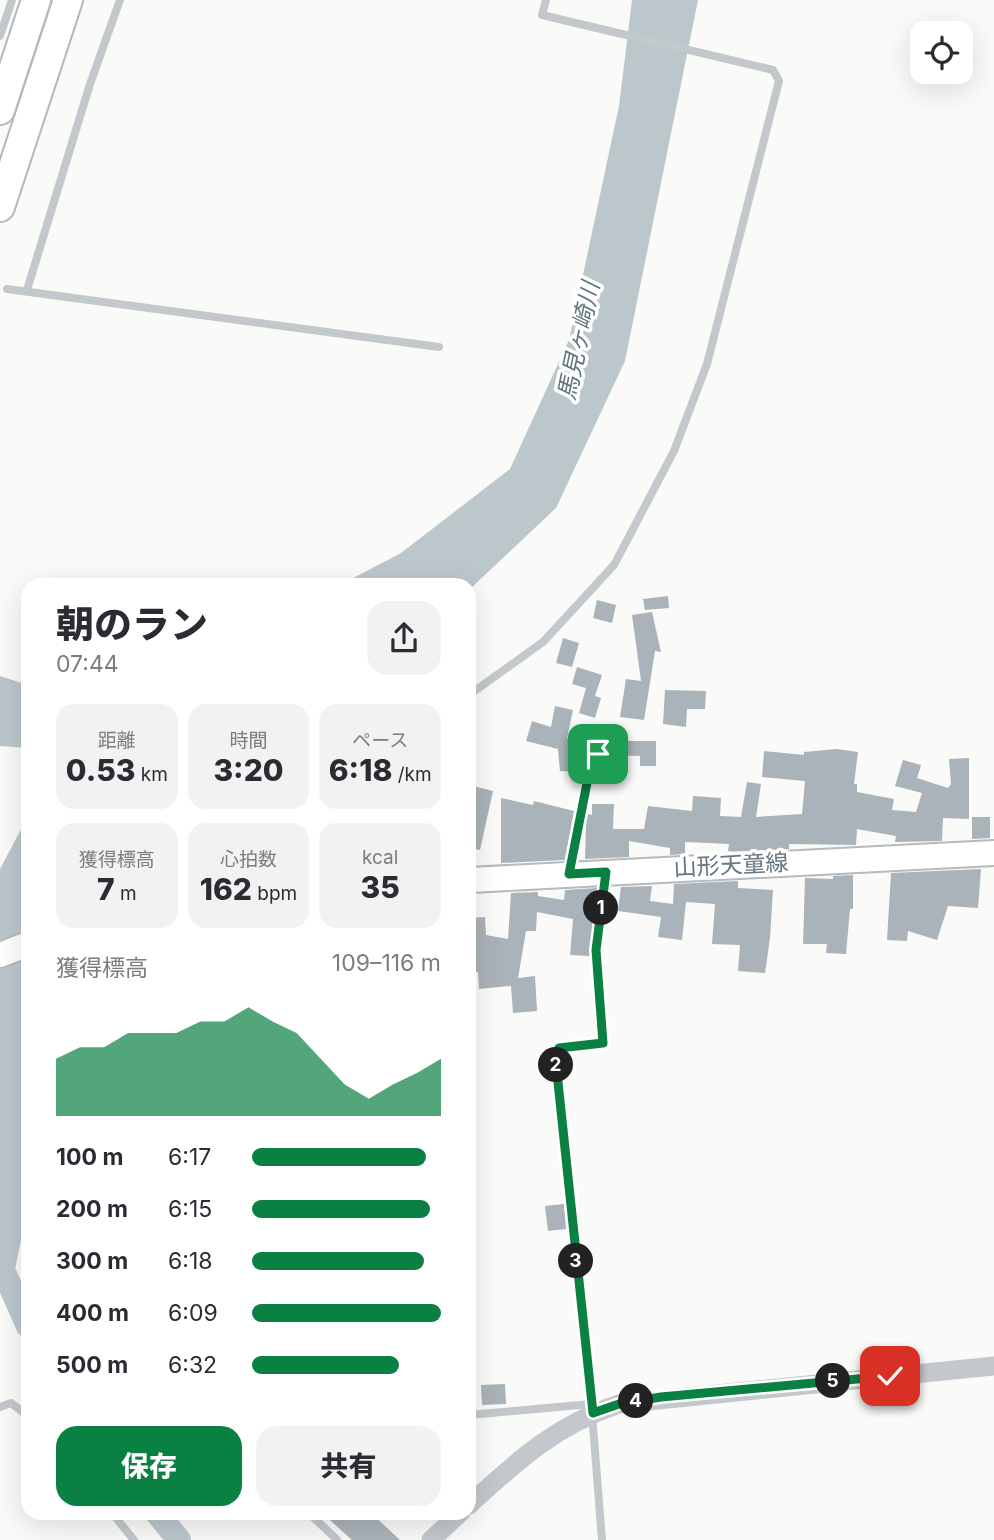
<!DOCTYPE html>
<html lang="ja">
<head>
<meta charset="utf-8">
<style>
  body { margin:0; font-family:Inter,"Noto Sans JP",sans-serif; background:#f2f2f3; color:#2b2b33; height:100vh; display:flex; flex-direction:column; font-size:26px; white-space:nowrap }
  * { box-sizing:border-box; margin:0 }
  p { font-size:23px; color:#7c7c81 }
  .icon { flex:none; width:38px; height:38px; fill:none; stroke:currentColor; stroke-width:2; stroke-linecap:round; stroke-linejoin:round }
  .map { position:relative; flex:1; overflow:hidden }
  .side { position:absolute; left:21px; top:578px; width:455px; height:942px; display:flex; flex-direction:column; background:#fff; border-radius:21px; box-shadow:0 7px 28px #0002 }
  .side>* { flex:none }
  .controls { position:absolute; left:910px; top:21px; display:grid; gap:14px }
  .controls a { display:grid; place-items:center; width:63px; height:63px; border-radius:14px; background:#fff; box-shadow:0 7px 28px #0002; font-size:35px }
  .pin { position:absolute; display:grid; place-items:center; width:60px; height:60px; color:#fff; margin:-30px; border-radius:14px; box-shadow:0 4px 10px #0006 }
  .km { position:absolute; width:35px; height:35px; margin:-18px; border-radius:50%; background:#222; color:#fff; font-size:19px; line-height:35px; text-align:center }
  .round { display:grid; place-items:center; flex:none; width:74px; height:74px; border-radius:21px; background:#f2f2f3 }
  .headline { display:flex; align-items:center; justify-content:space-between; height:119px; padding:0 35px }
  h1 { font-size:38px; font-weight:800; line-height:52px }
  .figures { display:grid; grid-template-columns:repeat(3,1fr); gap:10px; height:119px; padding:7px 35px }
  .figures div { display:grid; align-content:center; border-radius:18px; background:#f2f2f3; text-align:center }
  .figures b { font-size:30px; font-weight:800 }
  .figures small { font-size:19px; font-weight:400 }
  .figures p { font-size:19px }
  .chart { height:196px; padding:14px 35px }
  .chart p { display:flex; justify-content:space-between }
  .chart svg { width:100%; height:126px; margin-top:7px; fill:#0b8043; opacity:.7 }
  .cta { display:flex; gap:14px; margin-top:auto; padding:14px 35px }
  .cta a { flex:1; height:80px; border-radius:21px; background:#0b8043; color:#fff; font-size:28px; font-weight:800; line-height:80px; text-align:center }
  .cta a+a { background:#f2f2f3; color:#2b2b33 }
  ul { padding:0 35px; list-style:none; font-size:23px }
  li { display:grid; grid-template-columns:112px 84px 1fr; align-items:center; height:52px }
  li i { height:18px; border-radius:9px; background:#0b8043 }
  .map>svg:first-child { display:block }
  .water { fill:#bbc7cb }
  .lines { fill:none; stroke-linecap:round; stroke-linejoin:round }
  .river { stroke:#bbc7cb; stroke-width:24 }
  .building { fill:#aab3b9 }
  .primary-casing { stroke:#b5babe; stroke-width:28 }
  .motorway-casing { stroke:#b4b9bd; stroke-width:32 }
  .service { stroke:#c3c8cc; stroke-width:8 }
  .tertiary { stroke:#c3c8cc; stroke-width:19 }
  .primary { stroke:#fff; stroke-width:24 }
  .motorway { stroke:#fff; stroke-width:28 }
  .route-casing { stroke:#fff; stroke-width:14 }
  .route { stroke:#0b8043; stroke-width:9 }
  .labels { text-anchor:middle; stroke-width:7; stroke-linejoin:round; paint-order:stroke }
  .street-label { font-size:23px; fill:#657683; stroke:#fff }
  .water-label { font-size:24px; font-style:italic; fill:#60757c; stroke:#fff }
</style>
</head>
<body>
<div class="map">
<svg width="994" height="1540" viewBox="0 0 994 1540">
  <rect width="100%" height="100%" fill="#fafaf8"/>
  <g class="water">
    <path d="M632,0H698L625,361L556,508L469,590V584H342L401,553L510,469L569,340L619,106Z"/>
    <path d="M0,676L28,685V748L0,746Z"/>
    <path d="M28,816V1009L22,1025L28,1093V1207L11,1288L0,1283V869Z"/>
  </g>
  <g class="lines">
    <g class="river">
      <path d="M0,1249L3,1270L28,1326"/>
      <path d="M156,1512L179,1540"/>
    </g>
  </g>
  <g class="building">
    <path d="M668,596L669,608L645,610L643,599Z"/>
    <path d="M597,600L616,605L612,623L593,618Z"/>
    <path d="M652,612L661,652L655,651L644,720L620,717L626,679L641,681L632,615Z"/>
    <path d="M563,638L579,643L572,667L556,663Z"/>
    <path d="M577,667L602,675L595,696L601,698L595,718L579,713L586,688L572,684Z"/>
    <path d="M665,690L706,691L705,709H687L686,727L663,724Z"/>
    <path d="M555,706L573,710L567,738L586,740L583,772L560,771L558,749L526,741L532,721L551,727Z"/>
    <path d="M607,741H656V766H640V756L607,755Z"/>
    <path d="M836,749L858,752L854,784H857V792L894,799L892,810L916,812L922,793L895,786L903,760L921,765L917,778L948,788L951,784L949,759L969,758V819L943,818L942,841L895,842L896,836L857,829L856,845L789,844V849L733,852L728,851L729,844L685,842V854L670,855V848L629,841V857L585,859L586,825L588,814L592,815V804H614L613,829H644L648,806L692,811L693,796L721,798L720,816L741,817L747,782L761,784L756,817L802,814L805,781L762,777L764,751L804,755V752Z"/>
    <path d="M469,785L493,791L480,850L469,848Z"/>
    <path d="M501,798L533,805L534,801L574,811L565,860L501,863Z"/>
    <path d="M972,817H990V838L972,839Z"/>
    <path d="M981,869L978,908L948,906L937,940L908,931L907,941L887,940L891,873Z"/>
    <path d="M853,875V909H850L846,954L826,953L827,944H803L805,878L833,879V876Z"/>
    <path d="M738,881V888L773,890L770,938L765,973L738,971L740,945L712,944L715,904L686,902L682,940L658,937L661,917L618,911L621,887L652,886L650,901L673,904L674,884Z"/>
    <path d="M597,888L590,956L570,955L573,919L537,912L536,931H526L518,978L535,976L537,1011L513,1013L511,986L479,989L478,972L469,973L470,918L485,917L486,935L508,939L511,893L538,892V896L564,900L565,890Z"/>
    <path d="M564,1204L566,1229L548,1231L545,1206Z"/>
    <path d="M505,1384L506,1404L482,1405L481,1385Z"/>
    <path d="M321,1512H370L400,1540H352Z"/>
  </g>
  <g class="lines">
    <defs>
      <g id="primary">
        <path d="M469,880L994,853"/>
        <path d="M0,955L28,944"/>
      </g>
      <g id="motorway">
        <path d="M0,110L36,0"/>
        <path d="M0,207L68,0"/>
      </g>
    </defs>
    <use href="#primary" class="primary-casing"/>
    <use href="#motorway" class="motorway-casing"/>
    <g class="service">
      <path d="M0,36L12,0"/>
      <path d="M7,289L439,347"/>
      <path d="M27,290L90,84L120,0"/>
      <path d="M469,695L543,642L614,565L674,451L707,364L779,81L773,70L542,15L546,0"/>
      <path d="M570,871L588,778L603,734"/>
      <path d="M0,1407L11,1403L28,1416"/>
      <path d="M469,1415L591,1404"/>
      <path d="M111,1512L134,1540"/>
      <path d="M308,1512L337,1540"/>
      <path d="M602,1540L592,1413L555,1054L559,1048L603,1043L596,950L605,876"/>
    </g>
    <g class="tertiary">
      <path d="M469,1505C517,1461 556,1425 619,1404L994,1366"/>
      <path d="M431,1540L461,1512"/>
    </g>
    <use href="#primary" class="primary"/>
    <use href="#motorway" class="motorway"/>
  </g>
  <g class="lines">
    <defs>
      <path id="route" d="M598,754L588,778L569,874L606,872L596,950L603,1043L559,1048L555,1054L593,1413L619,1404L661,1397L890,1376"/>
    </defs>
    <use href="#route" class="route-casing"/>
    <use href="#route" class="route"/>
  </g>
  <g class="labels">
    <g class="street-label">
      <text transform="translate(731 865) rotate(-3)" y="8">山形天童線</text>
    </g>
    <g class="water-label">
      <text transform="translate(579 341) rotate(-78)" y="8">馬見ヶ崎川</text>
    </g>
  </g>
</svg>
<div class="controls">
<a><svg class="icon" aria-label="locate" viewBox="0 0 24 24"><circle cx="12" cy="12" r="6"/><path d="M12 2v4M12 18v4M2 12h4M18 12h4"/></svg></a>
</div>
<div class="pin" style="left:598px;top:754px;background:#1e9e55"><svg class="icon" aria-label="arrive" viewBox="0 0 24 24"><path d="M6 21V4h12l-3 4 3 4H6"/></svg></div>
<div class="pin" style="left:890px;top:1376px;background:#d93025"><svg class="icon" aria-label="check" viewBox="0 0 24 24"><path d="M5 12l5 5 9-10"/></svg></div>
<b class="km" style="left:601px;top:908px">1</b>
<b class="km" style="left:556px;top:1065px">2</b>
<b class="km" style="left:576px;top:1261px">3</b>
<b class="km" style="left:636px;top:1401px">4</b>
<b class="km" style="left:833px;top:1381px">5</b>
<section class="side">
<div class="headline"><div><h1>朝のラン</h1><p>07:44</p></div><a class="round"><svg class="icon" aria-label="share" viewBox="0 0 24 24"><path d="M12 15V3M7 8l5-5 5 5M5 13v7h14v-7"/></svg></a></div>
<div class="figures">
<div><p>距離</p><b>0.53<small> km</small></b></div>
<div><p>時間</p><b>3:20</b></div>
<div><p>ペース</p><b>6:18<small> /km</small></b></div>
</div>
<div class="figures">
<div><p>獲得標高</p><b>7<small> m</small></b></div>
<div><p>心拍数</p><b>162<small> bpm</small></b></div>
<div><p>kcal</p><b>35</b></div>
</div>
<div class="chart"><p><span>獲得標高</span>109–116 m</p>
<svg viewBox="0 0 160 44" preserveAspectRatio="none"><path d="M0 44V24L10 20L20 20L30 15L40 15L50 15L60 11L70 11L80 6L90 11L100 15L110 24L120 33L130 38L140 33L150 29L160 24V44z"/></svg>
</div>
<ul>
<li><b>100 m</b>6:17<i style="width:92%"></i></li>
<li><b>200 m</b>6:15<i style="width:94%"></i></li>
<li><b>300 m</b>6:18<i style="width:91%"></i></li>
<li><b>400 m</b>6:09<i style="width:100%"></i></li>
<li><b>500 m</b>6:32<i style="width:78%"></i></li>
</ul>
<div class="cta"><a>保存</a><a>共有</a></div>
</section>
</div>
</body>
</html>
